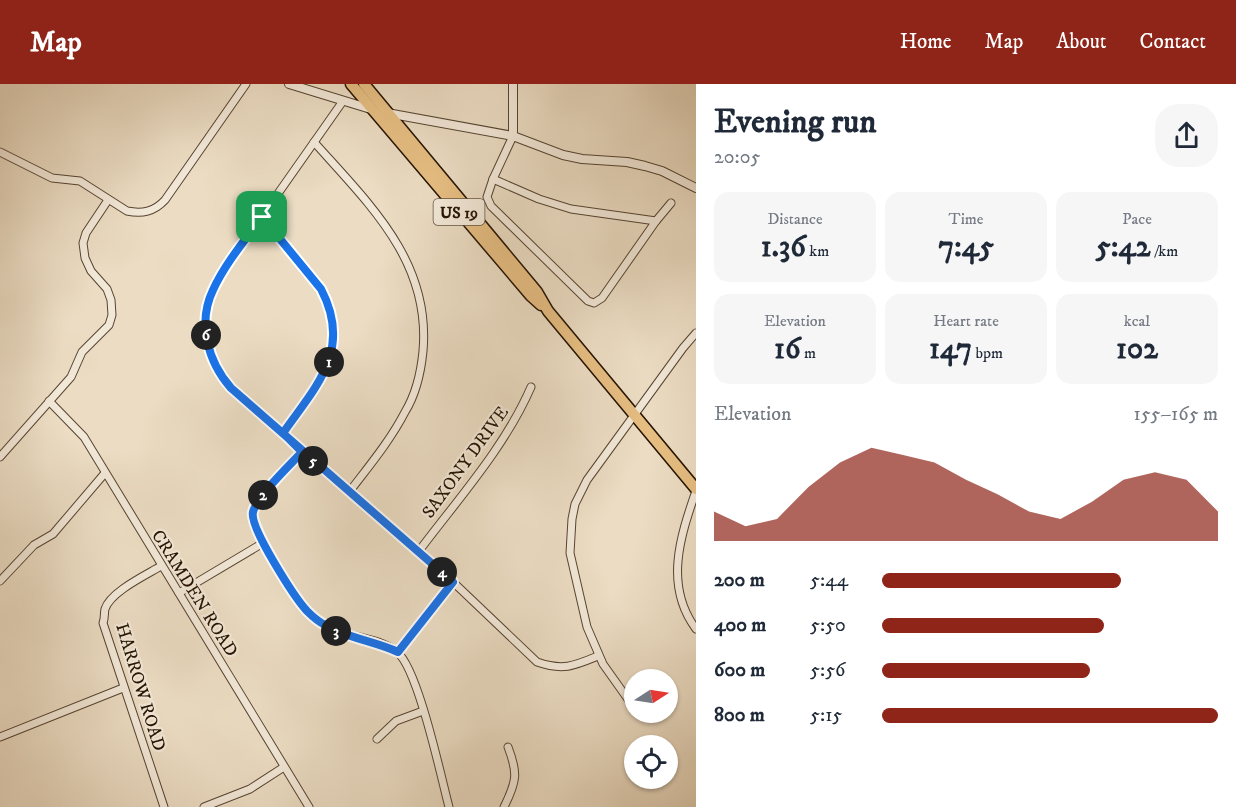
<!DOCTYPE html>
<html lang="en">
<head>
<meta charset="utf-8">
<style>
  body { margin:0; font-family:"IM FELL DW Pica",serif; background:#f6f6f7; color:#1f2937; height:100vh; display:flex; flex-direction:column; font-size:22px; white-space:nowrap }
  * { box-sizing:border-box; margin:0 }
  p { font-size:20px; color:#747a83 }
  .icon { flex:none; width:33px; height:33px; fill:none; stroke:currentColor; stroke-width:2; stroke-linecap:round; stroke-linejoin:round }
  .map { position:relative; flex:1; overflow:hidden }
  .sheet { display:flex; flex-direction:column; background:#fff; width:540px }
  .sheet>* { flex:none }
  .needle { width:39px; rotate:78deg }
  .tools { position:absolute; left:624px; top:585px; display:grid; gap:12px }
  .tools a { display:grid; place-items:center; width:54px; height:54px; border-radius:50%; background:#fff; box-shadow:0 2px 4px #0004; font-size:30px }
  .pin { position:absolute; display:grid; place-items:center; width:51px; height:51px; color:#fff; margin:-26px; border-radius:12px; box-shadow:0 3px 9px #0006 }
  .km { position:absolute; width:30px; height:30px; margin:-15px; border-radius:50%; background:#222; color:#fff; font-size:16px; line-height:30px; text-align:center }
  .round { display:grid; place-items:center; flex:none; width:63px; height:63px; border-radius:24px; background:#f6f6f7 }
  .summary { display:flex; align-items:center; justify-content:space-between; height:102px; padding:0 18px }
  h1 { font-size:33px; font-weight:800; line-height:45px }
  .metrics { display:grid; grid-template-columns:repeat(3,1fr); gap:9px; height:102px; padding:6px 18px }
  .metrics div { display:grid; align-content:center; border-radius:15px; background:#f6f6f7; text-align:center }
  .metrics b { font-size:30px; font-weight:800 }
  .metrics small { font-size:16px; font-weight:400 }
  .metrics p { font-size:16px }
  .chart { height:168px; padding:12px 18px }
  .chart p { display:flex; justify-content:space-between }
  .chart svg { width:100%; height:108px; margin-top:6px; fill:#8f2418; opacity:.7 }
  ul { padding:0 18px; list-style:none; font-size:20px }
  li { display:grid; grid-template-columns:96px 72px 1fr; align-items:center; height:45px }
  li i { height:15px; border-radius:8px; background:#8f2418 }
  header { display:flex; align-items:center; gap:36px; box-sizing:border-box; height:84px; padding:0 30px; background:#8f2418; color:#fff }
  header strong { font-size:28px }
  nav { display:flex; gap:33px; margin-inline-start:auto; font-size:21px }
  main { display:flex; flex:1; min-height:0 }
  .map>svg:first-child { display:block }
  .lines { fill:none; stroke-linecap:round; stroke-linejoin:round }
  .minor-casing { stroke:#564431; stroke-width:9 }
  .tertiary-casing { stroke:#564431; stroke-width:10 }
  .primary-casing { stroke:#241200; stroke-width:13 }
  .minor { stroke:#f2e8d8; stroke-width:7 }
  .tertiary { stroke:#f2e8d8; stroke-width:8 }
  .primary { stroke:#e6be82; stroke-width:10 }
  .route-casing { stroke:#fff; stroke-width:12 }
  .route { stroke:#1a73e8; stroke-width:8 }
  .labels { text-anchor:middle; stroke-width:4.5; stroke-linejoin:round; paint-order:stroke }
  .shield { fill:#f2e8d8; stroke:#625241; stroke-width:1.5 }
  .shield-label { font-size:16px; font-weight:bold; fill:#241200 }
  .street-label { font-size:18px; fill:#241200; stroke:#f2e8d8 }
</style>
</head>
<body>
<header>
<strong>Map</strong>
<nav><a>Home</a><a>Map</a><a>About</a><a>Contact</a></nav>
</header>
<main>
<div class="map">
<svg width="696" height="723" viewBox="0 0 696 723">
  <rect width="100%" height="100%" fill="#ebdcc3"/>
  <filter id="stains"><feTurbulence type="fractalNoise" baseFrequency=".00333" numOctaves="4"/><feColorMatrix values="0 0 0 0 .2 0 0 0 0 .09 0 0 0 0 .02 0 0 0 .5 -.17"/></filter>
  <radialGradient id="worn" r=".72"><stop offset=".6" stop-color="#630" stop-opacity="0"/><stop offset="1" stop-color="#630" stop-opacity=".3"/></radialGradient>
  <g class="lines">
    <defs>
      <g id="minor">
        <path d="M343,17L225,185C221,192 216,199 213,206C198,240 208,278 231,305L453,498L537,578C563,587 574,582 598,572"/>
        <path d="M513,52L493,95L487,113L491,122L588,217L594,219L602,214L656,137L671,119"/>
        <path d="M314,58C369,120 431,177 423,267C421,288 416,310 405,328C390,357 369,382 350,407"/>
        <path d="M0,68L52,94L80,97L127,127C142,130 154,128 165,116L246,0"/>
        <path d="M493,95L539,115L571,125L656,137"/>
        <path d="M262,133L321,205C353,266 316,302 283,349"/>
        <path d="M49,317L84,353L309,723"/>
        <path d="M302,368C290,381 257,411 253,428C249,443 295,513 307,527C311,532 319,537 325,541C347,554 377,552 397,568C418,584 441,693 449,723"/>
        <path d="M0,373L71,293L82,268L109,241L112,231L111,216L107,205L91,187L85,174L83,159L86,149L108,116"/>
        <path d="M696,407C680,453 664,502 696,545"/>
        <path d="M419,467C458,415 505,363 531,303"/>
        <path d="M161,482C146,491 110,508 105,525C104,529 105,534 103,539L164,723"/>
        <path d="M0,497L34,461L53,450L105,389"/>
        <path d="M179,509L263,459"/>
        <path d="M398,568L453,498"/>
        <path d="M630,618L603,580L587,543L570,469L572,435L575,420L587,396L683,264L696,249"/>
        <path d="M0,653L123,604"/>
        <path d="M377,655L396,637L423,627"/>
        <path d="M204,723L250,705L284,683"/>
        <path d="M504,723C517,697 518,689 508,663"/>
      </g>
      <g id="tertiary">
        <path d="M289,0L374,26"/>
        <path d="M387,29L513,52L563,71L582,75L627,78L645,82L662,87L696,104"/>
        <path d="M513,52V0"/>
      </g>
      <g id="primary">
        <path d="M351,0L531,212L541,221"/>
        <path d="M364,0L537,208L548,227L696,405"/>
      </g>
    </defs>
    <use href="#minor" class="minor-casing"/>
    <use href="#tertiary" class="tertiary-casing"/>
    <use href="#primary" class="primary-casing"/>
    <use href="#minor" class="minor"/>
    <use href="#tertiary" class="tertiary"/>
    <use href="#primary" class="primary"/>
  </g>
  <g class="lines">
    <defs>
      <path id="route" d="M262,133L321,205C353,266 316,302 283,349L302,368C290,381 257,412 253,428C249,443 295,514 307,527C312,532 319,538 325,541C347,554 374,557 398,568L453,498L231,304C208,278 197,239 213,206C225,180 245,156 262,133"/>
    </defs>
    <use href="#route" class="route-casing"/>
    <use href="#route" class="route"/>
  </g>
  <g class="labels">
    <rect class="shield" x="433.5" y="115" width="51" height="26" rx="4.5"/>
    <g class="shield-label">
      <text x="459" y="134">US 19</text>
    </g>
    <g class="street-label">
      <text transform="translate(465 378) rotate(-54)" y="6">SAXONY DRIVE</text>
      <text transform="translate(195 509) rotate(58)" y="6">CRAMDEN ROAD</text>
      <text transform="translate(141 603) rotate(73)" y="6">HARROW ROAD</text>
    </g>
  </g>
  <rect width="100%" height="100%" filter="url(#stains)"/>
  <rect width="100%" height="100%" fill="url(#worn)"/>
</svg>
<div class="tools">
<a><svg class="needle" viewBox="-14 -14 28 28"><path d="M0-13l5 13h-10z" fill="#e53935"/><path d="M0 13l5-13h-10z" fill="#747a83"/></svg></a>
<a><svg class="icon" aria-label="locate" viewBox="0 0 24 24"><circle cx="12" cy="12" r="6"/><path d="M12 2v4M12 18v4M2 12h4M18 12h4"/></svg></a>
</div>
<div class="pin" style="left:262px;top:133px;background:#1e9e55"><svg class="icon" aria-label="arrive" viewBox="0 0 24 24"><path d="M6 21V4h12l-3 4 3 4H6"/></svg></div>
<b class="km" style="left:329px;top:278px">1</b>
<b class="km" style="left:263px;top:411px">2</b>
<b class="km" style="left:336px;top:547px">3</b>
<b class="km" style="left:442px;top:488px">4</b>
<b class="km" style="left:313px;top:377px">5</b>
<b class="km" style="left:206px;top:251px">6</b>
</div>
<section class="sheet">
<div class="summary"><div><h1>Evening run</h1><p>20:05</p></div><a class="round"><svg class="icon" aria-label="share" viewBox="0 0 24 24"><path d="M12 15V3M7 8l5-5 5 5M5 13v7h14v-7"/></svg></a></div>
<div class="metrics">
<div><p>Distance</p><b>1.36<small> km</small></b></div>
<div><p>Time</p><b>7:45</b></div>
<div><p>Pace</p><b>5:42<small> /km</small></b></div>
</div>
<div class="metrics">
<div><p>Elevation</p><b>16<small> m</small></b></div>
<div><p>Heart rate</p><b>147<small> bpm</small></b></div>
<div><p>kcal</p><b>102</b></div>
</div>
<div class="chart"><p><span>Elevation</span>155–165 m</p>
<svg viewBox="0 0 160 44" preserveAspectRatio="none"><path d="M0 44V32L10 38L20 35L30 22L40 12L50 6L60 9L70 12L80 19L90 25L100 32L110 35L120 28L130 19L140 16L150 19L160 32V44z"/></svg>
</div>
<ul>
<li><b>200 m</b>5:44<i style="width:71%"></i></li>
<li><b>400 m</b>5:50<i style="width:66%"></i></li>
<li><b>600 m</b>5:56<i style="width:62%"></i></li>
<li><b>800 m</b>5:15<i style="width:100%"></i></li>
</ul>
</section>
</main>
</body>
</html>
